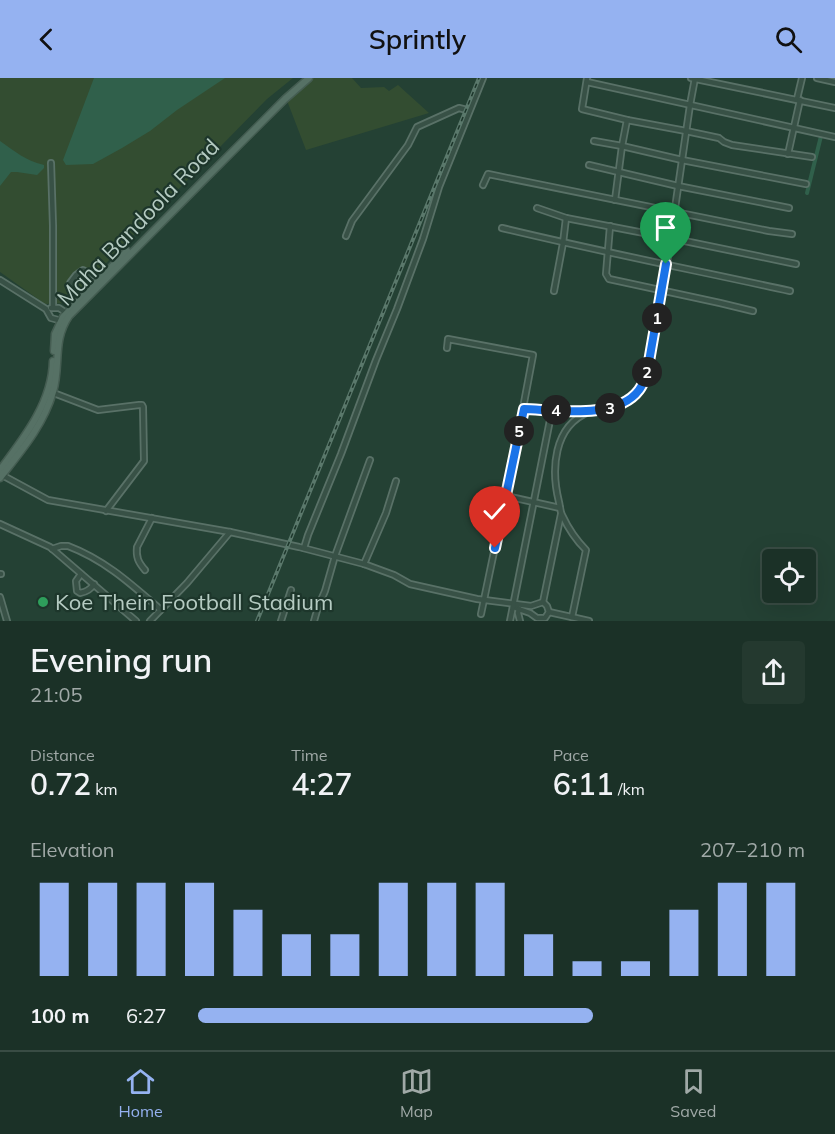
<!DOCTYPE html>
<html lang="en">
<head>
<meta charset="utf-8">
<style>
  body { margin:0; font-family:Mulish,sans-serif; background:#24392f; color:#f1f3f6; height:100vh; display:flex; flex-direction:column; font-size:22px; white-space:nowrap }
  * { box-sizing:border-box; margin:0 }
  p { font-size:20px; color:#a0a9a7 }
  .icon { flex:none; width:33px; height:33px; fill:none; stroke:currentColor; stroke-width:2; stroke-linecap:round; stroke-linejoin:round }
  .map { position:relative; height:543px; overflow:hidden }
  .panel { display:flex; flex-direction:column; background:#1b3127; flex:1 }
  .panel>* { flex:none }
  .controls { position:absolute; left:762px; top:471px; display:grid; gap:12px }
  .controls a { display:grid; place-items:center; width:54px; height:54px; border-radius:6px; background:#1b3127; box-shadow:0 6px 24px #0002,0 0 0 2px #394c44; font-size:30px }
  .pin { position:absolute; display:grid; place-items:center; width:51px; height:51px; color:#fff; margin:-62px -26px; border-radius:50% 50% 50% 0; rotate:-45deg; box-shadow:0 0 6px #0007 }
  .pin .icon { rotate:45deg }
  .km { position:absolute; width:30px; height:30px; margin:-15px; border-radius:50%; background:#222; color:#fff; font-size:16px; line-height:30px; text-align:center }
  .round { display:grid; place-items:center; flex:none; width:63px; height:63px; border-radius:6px; background:#24392f }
  .summary { display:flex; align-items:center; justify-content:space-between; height:102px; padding:0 30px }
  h1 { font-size:33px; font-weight:600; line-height:45px }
  .stats { display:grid; grid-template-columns:repeat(3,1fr); gap:9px; height:102px; padding:6px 30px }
  .stats div { display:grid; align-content:center }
  .stats b { font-size:30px; font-weight:600 }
  .stats small { font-size:16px; font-weight:400 }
  .stats p { font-size:16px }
  .chart { height:168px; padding:12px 30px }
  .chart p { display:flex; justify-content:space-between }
  .chart svg { width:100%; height:108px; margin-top:6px; stroke:#95b2f1; stroke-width:6 }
  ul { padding:0 30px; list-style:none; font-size:20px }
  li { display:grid; grid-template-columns:96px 72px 1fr; align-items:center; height:45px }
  li i { height:15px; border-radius:8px; background:#95b2f1 }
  header { display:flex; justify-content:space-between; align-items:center; height:78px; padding:0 30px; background:#95b2f1; color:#111; font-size:27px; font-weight:600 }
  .menu { display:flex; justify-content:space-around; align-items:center; height:84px; border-top:2px solid #394c44; background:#1b3127; font-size:16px; color:#a0a9a7 }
  .menu a { display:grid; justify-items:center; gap:3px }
  .menu .on { color:#95b2f1 }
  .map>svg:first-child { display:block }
  .green { fill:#334d31 }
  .water { fill:#30604b }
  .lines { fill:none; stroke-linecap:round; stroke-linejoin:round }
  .canal { stroke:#30604b; stroke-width:4 }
  .minor-casing { stroke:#597167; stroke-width:8 }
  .major-casing { stroke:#455d52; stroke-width:9 }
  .minor { stroke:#385146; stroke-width:4.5 }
  .major { stroke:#567165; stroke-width:6 }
  .rail-casing { stroke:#5a786b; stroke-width:4 }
  .rail { stroke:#1d362b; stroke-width:1.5; stroke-dasharray:4.5; stroke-linecap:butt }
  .route-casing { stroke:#fff; stroke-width:12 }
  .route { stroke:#1a73e8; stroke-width:8 }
  .leisure-dot { fill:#2e9e5b; stroke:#1d362b; stroke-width:2 }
  .labels { text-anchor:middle; stroke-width:4.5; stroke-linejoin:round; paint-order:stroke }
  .street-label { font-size:22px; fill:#b5cbc2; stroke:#1d362b }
  .poi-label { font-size:22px; fill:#b5cbc2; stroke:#1d362b; text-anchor:start }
</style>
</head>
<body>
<header><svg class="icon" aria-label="back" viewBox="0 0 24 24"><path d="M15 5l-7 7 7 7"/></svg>Sprintly<svg class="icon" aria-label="search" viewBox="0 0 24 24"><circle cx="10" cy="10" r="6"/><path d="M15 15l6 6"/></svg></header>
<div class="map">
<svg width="835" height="543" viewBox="0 0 835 543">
  <rect width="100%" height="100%" fill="#244134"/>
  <g class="green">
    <path d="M0,0H293L267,21L67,225L45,226L0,194Z"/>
    <path d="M310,0H352L361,10L384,9L389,13L398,7L429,35L306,72L286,20Z"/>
  </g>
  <g class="water">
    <path d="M94,0H225L177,32L150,53L122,70L93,86L66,87L63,82Z"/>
    <path d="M0,63C16,74 24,82 44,87V90L37,97L17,94H11L0,108Z"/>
  </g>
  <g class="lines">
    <path class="canal" d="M807,115L821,58"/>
    <defs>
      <g id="minor">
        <path d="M587,0L582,31L627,42L686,53L719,60L724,64L732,67L812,79"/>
        <path d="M691,0L835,30"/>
        <path d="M817,0L835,4"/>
        <path d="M587,4L835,59"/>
        <path d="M797,21L802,0"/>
        <path d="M594,63L622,68L682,82L806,106"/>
        <path d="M788,76L800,22"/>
        <path d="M51,85L53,148V229"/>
        <path d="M589,87L678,108L789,130"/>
        <path d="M483,107L488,96L769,153L792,156"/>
        <path d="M615,122L622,68L627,42"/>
        <path d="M537,130L566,140L670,160L796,186"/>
        <path d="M610,148L606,196L609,201L720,225L753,233"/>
        <path d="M502,150C597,173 694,192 790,213"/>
        <path d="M346,158L352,143L408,67L417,49L459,30L467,32"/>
        <path d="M0,202L46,231L51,240L62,243"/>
        <path d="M554,213L563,165L566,140"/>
        <path d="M81,220L70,205L76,197L83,192L100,201"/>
        <path d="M51,230H59L68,236"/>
        <path d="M447,270L448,261L533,277L514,378L481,536"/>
        <path d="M51,314L98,332L139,327H142L143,329L144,383L106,433"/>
        <path d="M523,331L590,333L611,329L622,326L640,311L647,295L663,213L690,27L695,0"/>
        <path d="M0,396L48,422L230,454L299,469L364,486L394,497L410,506L477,521L531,528L543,524L547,528L549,534L545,540H537L530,535L513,529"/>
        <path d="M506,418L560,430"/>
        <path d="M0,446L50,469L136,543"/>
        <path d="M304,470L308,457L341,376L376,282L397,231L423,161L439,109L483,0"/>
        <path d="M52,471L61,468H68C105,482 131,506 161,532"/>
        <path d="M364,486L386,435L396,403"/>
        <path d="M145,492C138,484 136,479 137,469L152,440"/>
        <path d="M0,496H1"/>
        <path d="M81,496L76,503L77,513L80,515C86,514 91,511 94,506"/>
        <path d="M0,519L7,543"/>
        <path d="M543,524L561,436"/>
        <path d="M519,531L518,535L520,543"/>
        <path d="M549,534L589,543"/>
        <path d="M572,539L586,472C576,462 568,450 562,437C560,433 560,428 559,424C551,392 553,348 589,334"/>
        <path d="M150,543L187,505L230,454"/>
        <path d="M281,543L291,512"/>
        <path d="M314,543L318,529L325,513L335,478L370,382"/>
        <path d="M510,543L552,332"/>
      </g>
      <g id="major">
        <path d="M54,273L55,256L63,239L127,173"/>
        <path d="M0,392C24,360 52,325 53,283"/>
        <path d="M0,400C21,373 43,348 53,314C61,287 52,263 69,238L206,100L285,21L309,0"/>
      </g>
    </defs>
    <use href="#minor" class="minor-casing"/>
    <use href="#major" class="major-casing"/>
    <use href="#minor" class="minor"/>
    <use href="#major" class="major"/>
    <defs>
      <path id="rail" d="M257,543L479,0"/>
    </defs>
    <use href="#rail" class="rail-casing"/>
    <use href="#rail" class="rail"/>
  </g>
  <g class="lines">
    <defs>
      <path id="route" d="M495,470L524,331C556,332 617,342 639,312C643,307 645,300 647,295L666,186"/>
    </defs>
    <use href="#route" class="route-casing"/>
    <use href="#route" class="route"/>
  </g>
  <circle class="leisure-dot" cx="43" cy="524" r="6"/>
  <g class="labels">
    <g class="street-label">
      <text transform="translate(138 144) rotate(-46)" y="8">Maha Bandoola Road</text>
    </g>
    <g class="poi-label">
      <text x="55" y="532">Koe Thein Football Stadium</text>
    </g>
  </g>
</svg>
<div class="controls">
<a><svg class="icon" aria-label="locate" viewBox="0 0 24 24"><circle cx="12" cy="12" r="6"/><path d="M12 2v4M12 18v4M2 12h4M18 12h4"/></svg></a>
</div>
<div class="pin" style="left:666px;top:186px;background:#1e9e55"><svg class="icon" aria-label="arrive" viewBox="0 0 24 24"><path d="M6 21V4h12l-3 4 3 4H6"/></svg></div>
<div class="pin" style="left:495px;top:470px;background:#d93025"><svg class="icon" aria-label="check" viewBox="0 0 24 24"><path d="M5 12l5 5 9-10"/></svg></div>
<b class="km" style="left:657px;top:240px">1</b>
<b class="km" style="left:647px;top:294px">2</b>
<b class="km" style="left:610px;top:330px">3</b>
<b class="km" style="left:556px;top:332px">4</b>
<b class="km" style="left:519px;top:353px">5</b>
</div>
<section class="panel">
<div class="summary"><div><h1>Evening run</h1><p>21:05</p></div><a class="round"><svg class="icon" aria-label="share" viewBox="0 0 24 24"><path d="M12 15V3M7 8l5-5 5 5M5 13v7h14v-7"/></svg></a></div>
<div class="stats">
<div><p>Distance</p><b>0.72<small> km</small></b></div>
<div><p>Time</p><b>4:27</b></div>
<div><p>Pace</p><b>6:11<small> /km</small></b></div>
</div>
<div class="chart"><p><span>Elevation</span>207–210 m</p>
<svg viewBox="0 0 160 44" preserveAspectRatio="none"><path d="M5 44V6M15 44V6M25 44V6M35 44V6M45 44V17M55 44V27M65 44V27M75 44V6M85 44V6M95 44V6M105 44V27M115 44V38M125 44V38M135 44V17M145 44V6M155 44V6"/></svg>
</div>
<ul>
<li><b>100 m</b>6:27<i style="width:65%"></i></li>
</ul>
</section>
<nav class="menu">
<a class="on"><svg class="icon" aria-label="home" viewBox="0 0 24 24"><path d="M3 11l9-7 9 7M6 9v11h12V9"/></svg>Home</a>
<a><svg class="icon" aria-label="map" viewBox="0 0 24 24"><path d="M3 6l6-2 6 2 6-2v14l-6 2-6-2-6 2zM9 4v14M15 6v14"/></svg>Map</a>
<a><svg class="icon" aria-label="saved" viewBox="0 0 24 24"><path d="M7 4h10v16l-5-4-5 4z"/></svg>Saved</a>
</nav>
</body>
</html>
